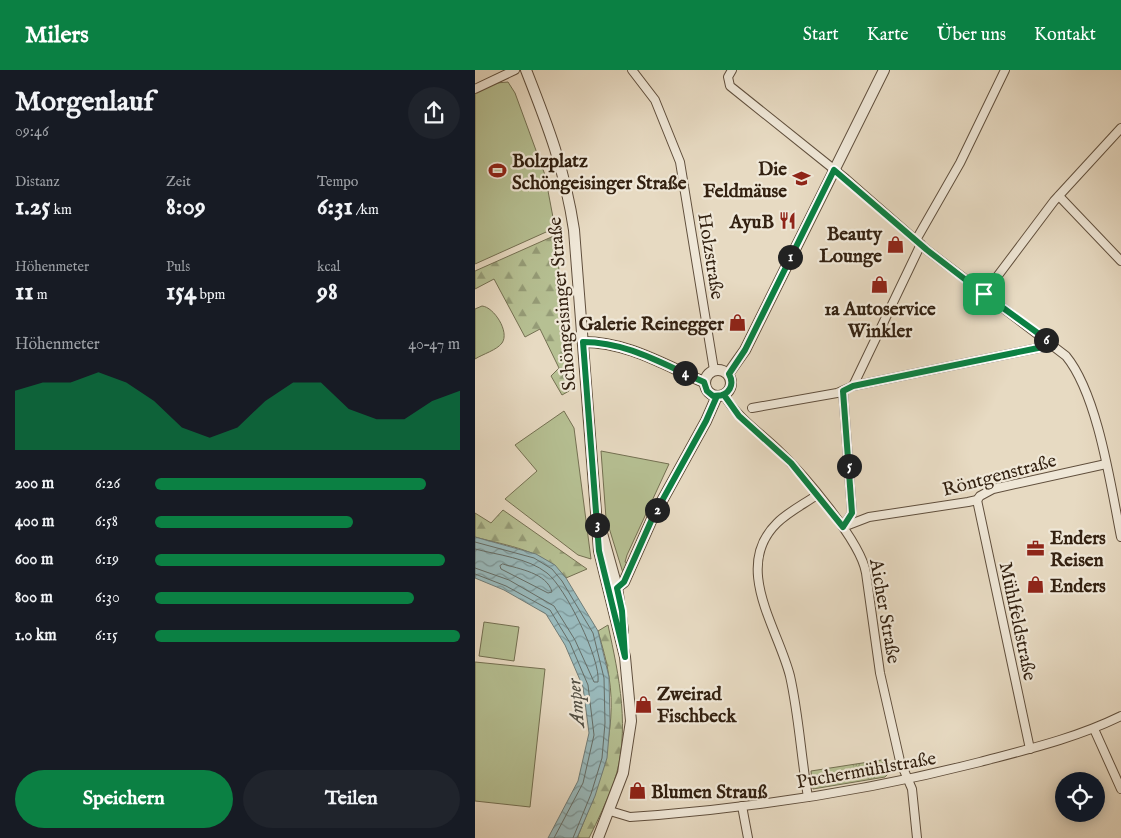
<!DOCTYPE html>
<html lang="de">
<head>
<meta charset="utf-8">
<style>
  body { margin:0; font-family:"IM FELL English",serif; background:#20242c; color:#f1f3f6; height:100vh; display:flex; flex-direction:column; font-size:19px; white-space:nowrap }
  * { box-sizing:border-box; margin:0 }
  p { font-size:16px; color:#9ea1a6 }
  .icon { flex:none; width:28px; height:28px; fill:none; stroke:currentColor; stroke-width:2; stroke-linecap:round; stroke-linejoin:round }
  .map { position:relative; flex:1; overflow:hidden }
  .drawer { display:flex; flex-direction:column; background:#171b24; width:475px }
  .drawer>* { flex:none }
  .tools { position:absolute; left:580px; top:702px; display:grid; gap:10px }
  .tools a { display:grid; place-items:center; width:50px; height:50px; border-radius:50%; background:#171b24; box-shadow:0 2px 12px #0003; font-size:25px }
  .pin { position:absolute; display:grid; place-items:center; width:42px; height:42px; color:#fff; margin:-21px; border-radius:10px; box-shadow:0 2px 8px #0006 }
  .km { position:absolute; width:25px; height:25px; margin:-12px; border-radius:50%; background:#222; color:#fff; font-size:14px; line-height:25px; text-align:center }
  .round { display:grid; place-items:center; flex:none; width:52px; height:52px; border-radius:26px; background:#20242c }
  .head { display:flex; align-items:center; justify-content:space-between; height:85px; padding:0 15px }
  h1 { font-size:28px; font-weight:800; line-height:38px }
  .metrics { display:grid; grid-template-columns:repeat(3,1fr); gap:8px; height:85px; padding:5px 15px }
  .metrics div { display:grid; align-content:center }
  .metrics b { font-size:25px; font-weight:800 }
  .metrics small { font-size:14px; font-weight:400 }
  .metrics p { font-size:14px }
  .chart { height:140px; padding:10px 15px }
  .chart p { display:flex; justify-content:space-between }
  .chart svg { width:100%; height:90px; margin-top:5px; fill:#0b8043; opacity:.7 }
  .action { display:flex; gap:10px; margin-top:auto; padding:10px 15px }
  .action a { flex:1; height:58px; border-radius:30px; background:#0b8043; color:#fff; font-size:20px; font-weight:800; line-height:58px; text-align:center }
  .action a+a { background:#20242c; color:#f1f3f6 }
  ul { padding:0 15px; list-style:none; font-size:16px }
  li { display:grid; grid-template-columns:80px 60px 1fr; align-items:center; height:38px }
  li i { height:12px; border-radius:6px; background:#0b8043 }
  header { display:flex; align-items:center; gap:30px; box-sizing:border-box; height:70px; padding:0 25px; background:#0b8043; color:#fff }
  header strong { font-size:24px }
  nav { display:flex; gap:28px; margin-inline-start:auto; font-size:18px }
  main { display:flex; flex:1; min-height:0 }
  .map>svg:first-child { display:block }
  .grass { fill:#b6c093; stroke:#747052 }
  .forest { fill:url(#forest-firs); stroke:#747052 }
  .park { fill:url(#park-tufts); stroke:#747052 }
  .water { fill:url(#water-waves); stroke:#707c77 }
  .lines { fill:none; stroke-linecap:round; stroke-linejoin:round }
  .shore { stroke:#666d66; stroke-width:1 }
  .minor-casing { stroke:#604f3d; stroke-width:10 }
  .tertiary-casing { stroke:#604f3d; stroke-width:12 }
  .minor { stroke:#efe7d7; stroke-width:8 }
  .tertiary { stroke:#efe7d7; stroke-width:10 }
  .route-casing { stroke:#fff; stroke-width:10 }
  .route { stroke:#0b8043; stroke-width:6 }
  .labels { text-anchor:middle; stroke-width:4.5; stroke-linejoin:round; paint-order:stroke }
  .poi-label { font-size:19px; font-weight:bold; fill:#332111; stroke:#efe7d7; text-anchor:start }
  .street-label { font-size:19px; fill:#332111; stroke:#efe7d7 }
  .water-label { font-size:20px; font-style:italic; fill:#524f44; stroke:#efe7d7 }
</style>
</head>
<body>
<header>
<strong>Milers</strong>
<nav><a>Start</a><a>Karte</a><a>Über uns</a><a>Kontakt</a></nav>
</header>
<main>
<section class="drawer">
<div class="head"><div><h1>Morgenlauf</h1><p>09:46</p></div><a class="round"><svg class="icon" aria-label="share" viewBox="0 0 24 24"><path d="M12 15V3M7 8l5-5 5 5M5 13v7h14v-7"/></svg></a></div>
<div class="metrics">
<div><p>Distanz</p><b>1.25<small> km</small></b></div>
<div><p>Zeit</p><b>8:09</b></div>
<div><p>Tempo</p><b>6:31<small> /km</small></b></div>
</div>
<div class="metrics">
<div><p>Höhenmeter</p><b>11<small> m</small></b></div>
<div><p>Puls</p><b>154<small> bpm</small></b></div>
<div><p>kcal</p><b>98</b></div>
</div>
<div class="chart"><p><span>Höhenmeter</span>40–47 m</p>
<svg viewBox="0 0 160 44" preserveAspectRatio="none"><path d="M0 44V15L10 11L20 11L30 6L40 11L50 20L60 33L70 38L80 33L90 20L100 11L110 11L120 24L130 29L140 29L150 20L160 15V44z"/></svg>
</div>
<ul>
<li><b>200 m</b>6:26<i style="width:89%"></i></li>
<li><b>400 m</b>6:58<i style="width:65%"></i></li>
<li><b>600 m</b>6:19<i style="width:95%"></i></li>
<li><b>800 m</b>6:30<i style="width:85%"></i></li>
<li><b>1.0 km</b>6:15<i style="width:100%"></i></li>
</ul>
<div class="action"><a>Speichern</a><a>Teilen</a></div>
</section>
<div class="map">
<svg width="646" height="768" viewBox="0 0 646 768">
  <defs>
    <pattern id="forest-firs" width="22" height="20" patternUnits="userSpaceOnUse" patternTransform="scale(1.25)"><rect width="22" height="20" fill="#b6c093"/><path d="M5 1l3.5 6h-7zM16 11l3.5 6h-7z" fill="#959c77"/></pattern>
    <pattern id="park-tufts" width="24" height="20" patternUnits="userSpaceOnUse" patternTransform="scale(1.25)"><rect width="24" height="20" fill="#b6c093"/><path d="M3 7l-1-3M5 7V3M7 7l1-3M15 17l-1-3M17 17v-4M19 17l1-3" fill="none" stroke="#959c77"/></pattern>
    <pattern id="water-waves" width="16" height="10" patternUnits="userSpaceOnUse" patternTransform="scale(1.25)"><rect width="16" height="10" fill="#99b9bb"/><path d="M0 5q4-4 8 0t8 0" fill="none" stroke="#7d9697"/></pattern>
  </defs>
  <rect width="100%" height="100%" fill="#e7dac2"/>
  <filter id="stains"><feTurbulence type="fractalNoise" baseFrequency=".004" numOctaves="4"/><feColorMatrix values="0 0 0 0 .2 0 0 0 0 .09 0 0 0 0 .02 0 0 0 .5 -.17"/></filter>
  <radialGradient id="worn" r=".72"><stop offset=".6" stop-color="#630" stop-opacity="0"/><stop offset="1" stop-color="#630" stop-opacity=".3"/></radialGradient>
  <g class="grass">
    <path d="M33,12L40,23L70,105L80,158L0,194V23L21,13Z"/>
    <path d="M7,236C19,237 35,262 27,273C22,280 8,284 0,289V239Z"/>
    <path d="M89,341L99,358L116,489L103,485L30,429L62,401L40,375Z"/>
    <path d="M126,381L194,394L152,485L150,492L152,493L148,503L131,448Z"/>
    <path d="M9,552L44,557L39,591L4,586Z"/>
    <path d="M0,592L70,599L55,737L0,731Z"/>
  </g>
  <g class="forest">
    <path d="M81,165L94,321L87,325L76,306L84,298L65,259L50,267L19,209L0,219V201Z"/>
    <path d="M28,440L112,499L91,508C69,480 33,476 0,467V443L16,453Z"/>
    <path d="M133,555C144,606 156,661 139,712C132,731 123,750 114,768H102C123,719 143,661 134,607C132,591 127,576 123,561Z"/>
  </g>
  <path class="park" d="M413,689L415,702L410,707L338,719L336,701Z"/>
  <path class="water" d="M0,467L61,484L80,495L91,508L123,561L134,607L135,653L132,688L120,726L102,768H73L103,711L114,663L108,617L90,575L71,544L29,520L0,508Z"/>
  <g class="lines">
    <g class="shore">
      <path d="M0,472L59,488L77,499L87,511L118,563L129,608L130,653L127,688L116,724L98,768"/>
      <path d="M0,479C23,485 53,488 72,503C90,517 126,589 123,612H119L100,570L79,536L34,510L0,498"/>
      <path d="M28,494C44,499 72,503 77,522L73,523L26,499L25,496Z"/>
      <path d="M0,504L31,516L75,540L95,573L113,615L119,665L108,713L79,768"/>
    </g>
    <defs>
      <g id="minor">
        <path d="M157,0L180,30L205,92L239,300"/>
        <path d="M257,0L253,7L255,16L371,109L452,180L591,286C623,325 636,417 646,467"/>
        <path d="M0,19L40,0"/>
        <path d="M584,126L646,191"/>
        <path d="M441,170L485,93L530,0"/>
        <path d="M509,224L579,131L646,58"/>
        <path d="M378,316L446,174"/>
        <path d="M249,325C262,347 284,362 303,380C327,403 386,471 391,503L405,603L425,691L437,719L442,768"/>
        <path d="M277,338L362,323L378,316L568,277L575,272"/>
        <path d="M502,430L555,679"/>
        <path d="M368,457L394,447L493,432L502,430L505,426L518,419L631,394"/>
        <path d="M368,457L377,443L368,321"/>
        <path d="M619,659L646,719"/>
        <path d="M333,727C326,687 324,646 315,606C303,558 257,497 302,453C313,442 329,434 342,425"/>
        <path d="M267,736L273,768"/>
        <path d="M135,741L155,747L183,745C292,736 399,719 505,692C554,679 601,668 646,646"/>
      </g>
      <g id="tertiary">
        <path d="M51,0C73,56 90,100 99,160L124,481L150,587L156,651L148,703L123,768"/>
        <path d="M108,272C153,272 189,295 229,312"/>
        <circle cx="243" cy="313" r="13"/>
        <path d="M253,304L270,280L409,0"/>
        <path d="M127,463L142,517L148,561"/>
        <path d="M142,517L149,512L177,449L231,351L242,326"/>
      </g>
    </defs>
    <use href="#minor" class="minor-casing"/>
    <use href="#tertiary" class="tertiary-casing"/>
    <use href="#minor" class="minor"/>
    <use href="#tertiary" class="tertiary"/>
  </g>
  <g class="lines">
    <defs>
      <path id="route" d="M509,224L452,180L359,100L270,280L254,304C260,315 254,325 242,326L231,351L177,449L149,512L142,518L147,541L150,587L124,481L108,272C153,272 189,295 229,312L232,321L238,326L249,325L264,346L316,393L368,457L377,443L368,321L378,316L568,277L575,272L509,224"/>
    </defs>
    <use href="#route" class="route-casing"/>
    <use href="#route" class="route"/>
  </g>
  <defs>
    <symbol id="stadium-bare" viewBox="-9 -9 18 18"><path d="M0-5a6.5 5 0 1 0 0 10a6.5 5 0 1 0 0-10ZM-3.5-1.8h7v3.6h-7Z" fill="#8f2418" stroke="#efe7d7" stroke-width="2.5" paint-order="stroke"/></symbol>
    <symbol id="school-bare" viewBox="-9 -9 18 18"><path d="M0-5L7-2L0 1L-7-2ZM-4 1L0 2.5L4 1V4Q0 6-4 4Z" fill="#8f2418" stroke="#efe7d7" stroke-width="2.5" paint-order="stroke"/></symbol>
    <symbol id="restaurant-bare" viewBox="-9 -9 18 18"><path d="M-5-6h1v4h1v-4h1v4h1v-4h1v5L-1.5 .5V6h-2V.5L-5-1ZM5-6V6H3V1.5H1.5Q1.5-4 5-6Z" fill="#8f2418" stroke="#efe7d7" stroke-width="2.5" paint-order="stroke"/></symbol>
    <symbol id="shop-bare" viewBox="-9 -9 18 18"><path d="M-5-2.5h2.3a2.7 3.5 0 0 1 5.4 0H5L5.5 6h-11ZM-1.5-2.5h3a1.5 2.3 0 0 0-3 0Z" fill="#8f2418" stroke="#efe7d7" stroke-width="2.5" paint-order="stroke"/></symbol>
    <symbol id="office-bare" viewBox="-9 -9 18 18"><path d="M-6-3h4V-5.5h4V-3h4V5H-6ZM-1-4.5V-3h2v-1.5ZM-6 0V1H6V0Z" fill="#8f2418" stroke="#efe7d7" stroke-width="2.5" paint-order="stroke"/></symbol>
  </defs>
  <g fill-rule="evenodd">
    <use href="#stadium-bare" x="10" y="88" width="25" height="25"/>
    <use href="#school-bare" x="314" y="96" width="25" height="25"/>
    <use href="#restaurant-bare" x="300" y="138" width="25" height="25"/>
    <use href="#shop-bare" x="408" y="162" width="25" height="25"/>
    <use href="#shop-bare" x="392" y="202" width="25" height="25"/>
    <use href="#shop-bare" x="250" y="240" width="25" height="25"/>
    <use href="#office-bare" x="548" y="466" width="25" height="25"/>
    <use href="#shop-bare" x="548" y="502" width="25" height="25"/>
    <use href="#shop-bare" x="156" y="622" width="25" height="25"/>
    <use href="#shop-bare" x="150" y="708" width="25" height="25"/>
  </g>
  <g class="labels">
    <g class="poi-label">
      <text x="37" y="97">Bolzplatz<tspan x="37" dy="22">Schöngeisinger Straße</tspan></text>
      <text x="312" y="105" text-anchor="end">Die<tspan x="312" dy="22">Feldmäuse</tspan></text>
      <text x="299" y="158" text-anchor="end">AyuB</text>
      <text x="407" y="170" text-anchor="end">Beauty<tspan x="407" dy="22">Lounge</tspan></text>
      <text x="405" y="245" text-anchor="middle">1a Autoservice<tspan x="405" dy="22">Winkler</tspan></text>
      <text x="249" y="260" text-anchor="end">Galerie Reinegger</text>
      <text x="575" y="474">Enders<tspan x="575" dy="22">Reisen</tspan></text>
      <text x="575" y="522">Enders</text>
      <text x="182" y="630">Zweirad<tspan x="182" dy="22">Fischbeck</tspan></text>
      <text x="176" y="728">Blumen Strauß</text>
    </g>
    <g class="street-label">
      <text transform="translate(237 186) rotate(81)" y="7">Holzstraße</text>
      <text transform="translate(86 234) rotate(-95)" y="7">Schöngeisinger Straße</text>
      <text transform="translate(524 404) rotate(-15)" y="7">Röntgenstraße</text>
      <text transform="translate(411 541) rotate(80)" y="7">Aicher Straße</text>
      <text transform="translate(544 551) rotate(78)" y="7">Mühlfeldstraße</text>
      <text transform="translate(391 699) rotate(-10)" y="7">Puchermühlstraße</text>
    </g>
    <g class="water-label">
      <text transform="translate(100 633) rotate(-95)" y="7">Amper</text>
    </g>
  </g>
  <rect width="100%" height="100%" filter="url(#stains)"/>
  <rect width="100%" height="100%" fill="url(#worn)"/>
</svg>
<div class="tools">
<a><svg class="icon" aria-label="locate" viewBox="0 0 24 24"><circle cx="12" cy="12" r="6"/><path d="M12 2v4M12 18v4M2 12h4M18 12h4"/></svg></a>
</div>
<div class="pin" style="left:509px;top:224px;background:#1e9e55"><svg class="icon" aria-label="arrive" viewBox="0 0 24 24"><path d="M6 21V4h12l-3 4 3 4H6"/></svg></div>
<b class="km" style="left:315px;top:187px">1</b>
<b class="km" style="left:182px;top:440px">2</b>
<b class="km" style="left:122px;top:455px">3</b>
<b class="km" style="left:210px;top:303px">4</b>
<b class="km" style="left:374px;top:396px">5</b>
<b class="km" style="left:571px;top:270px">6</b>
</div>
</main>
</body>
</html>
